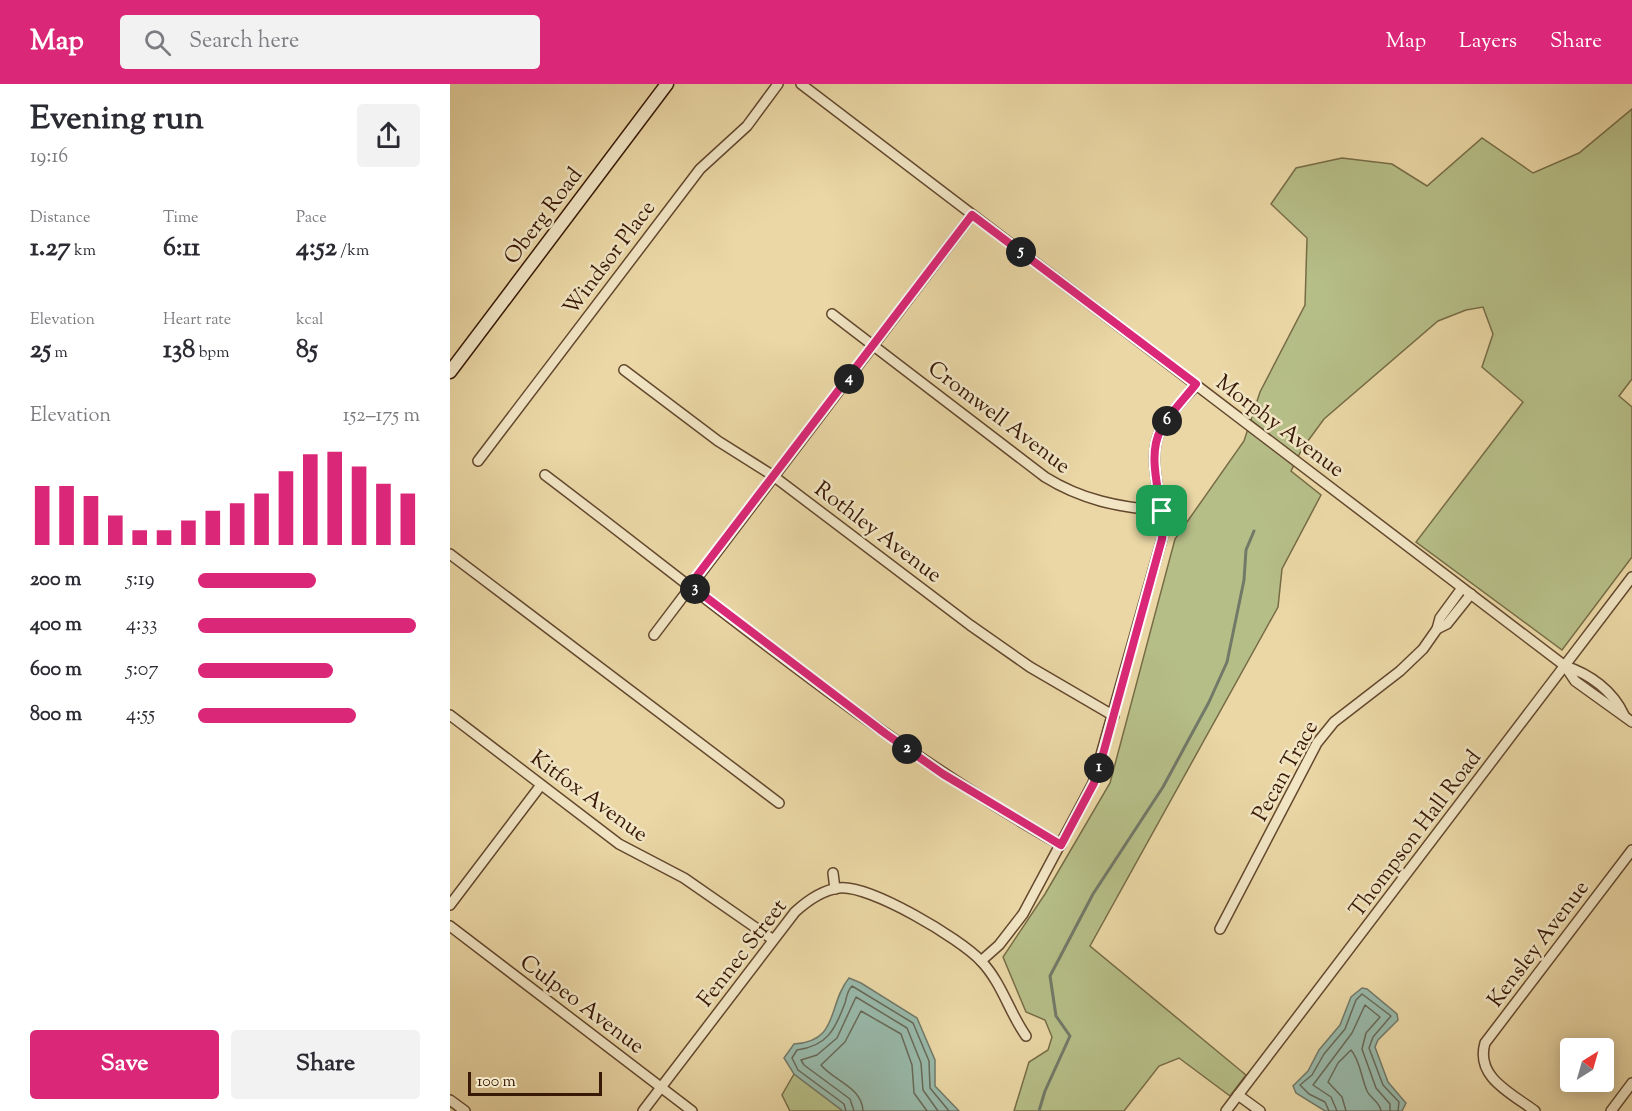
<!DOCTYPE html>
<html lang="en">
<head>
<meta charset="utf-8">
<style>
  body { margin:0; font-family:"Sorts Mill Goudy",serif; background:#f2f2f3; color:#2b2b33; height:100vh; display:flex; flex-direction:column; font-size:22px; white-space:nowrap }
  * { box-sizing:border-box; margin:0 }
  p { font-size:20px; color:#7c7c81 }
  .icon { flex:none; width:33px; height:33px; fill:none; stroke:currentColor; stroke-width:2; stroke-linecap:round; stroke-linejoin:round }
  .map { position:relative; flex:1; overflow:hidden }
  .panel { display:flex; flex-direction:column; background:#fff; width:450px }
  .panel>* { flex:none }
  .needle { width:39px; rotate:37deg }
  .buttons { position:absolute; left:1110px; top:954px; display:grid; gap:12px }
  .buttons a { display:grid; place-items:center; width:54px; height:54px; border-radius:6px; background:#fff; box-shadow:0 3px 15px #0003; font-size:30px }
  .scale { position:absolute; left:18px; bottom:15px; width:134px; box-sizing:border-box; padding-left:6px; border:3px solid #381906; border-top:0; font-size:16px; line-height:21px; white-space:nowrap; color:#381906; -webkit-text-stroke:4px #f1e5c4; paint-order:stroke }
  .pin { position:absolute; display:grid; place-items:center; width:51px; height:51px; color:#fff; margin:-26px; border-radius:12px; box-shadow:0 3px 9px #0006 }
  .km { position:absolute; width:30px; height:30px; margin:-15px; border-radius:50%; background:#222; color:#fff; font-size:16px; line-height:30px; text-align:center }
  .round { display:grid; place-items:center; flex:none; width:63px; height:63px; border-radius:6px; background:#f2f2f3 }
  .head { display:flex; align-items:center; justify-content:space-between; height:102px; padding:0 30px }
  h1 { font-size:33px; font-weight:700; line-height:45px }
  .metrics { display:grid; grid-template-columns:repeat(3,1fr); gap:9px; height:102px; padding:6px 30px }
  .metrics div { display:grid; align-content:center }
  .metrics b { font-size:26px; font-weight:700 }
  .metrics small { font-size:16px; font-weight:400 }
  .metrics p { font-size:16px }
  .chart { height:168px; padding:12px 30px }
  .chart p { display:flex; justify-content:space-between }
  .chart svg { width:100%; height:108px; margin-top:6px; stroke:#db2777; stroke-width:6 }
  .primary-button { display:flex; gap:12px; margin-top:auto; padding:12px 30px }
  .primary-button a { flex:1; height:69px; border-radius:6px; background:#db2777; color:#fff; font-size:24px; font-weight:700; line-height:69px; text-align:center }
  .primary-button a+a { background:#f2f2f3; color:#2b2b33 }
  ul { padding:0 30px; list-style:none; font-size:20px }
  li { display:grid; grid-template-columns:96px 72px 1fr; align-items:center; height:45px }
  li i { height:15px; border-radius:8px; background:#db2777 }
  header { display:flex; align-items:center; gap:36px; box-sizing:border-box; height:84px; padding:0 30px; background:#db2777; color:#fff }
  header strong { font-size:28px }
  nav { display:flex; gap:33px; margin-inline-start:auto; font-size:21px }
  .search { width:420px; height:54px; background:#f2f2f3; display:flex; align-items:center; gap:15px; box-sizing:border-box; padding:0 21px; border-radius:6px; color:#7c7c81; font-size:22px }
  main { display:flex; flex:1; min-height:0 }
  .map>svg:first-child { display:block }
  .green { fill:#b6be87; stroke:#776c46; stroke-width:1.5 }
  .water { fill:#98b9aa; stroke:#727968; stroke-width:1.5 }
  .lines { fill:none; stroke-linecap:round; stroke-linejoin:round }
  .shore { stroke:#686958; stroke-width:1.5 }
  .stream { stroke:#727968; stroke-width:3 }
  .street-casing { stroke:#64482e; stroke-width:12 }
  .secondary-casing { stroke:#381906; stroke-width:15 }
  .street { stroke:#f1e5c4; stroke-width:9 }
  .secondary { stroke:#f1e5c4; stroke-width:12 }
  .route-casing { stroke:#fff; stroke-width:12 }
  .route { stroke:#db2777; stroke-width:8 }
  .labels { text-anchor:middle; stroke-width:5; stroke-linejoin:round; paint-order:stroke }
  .street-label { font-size:22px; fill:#381906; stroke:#f1e5c4 }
</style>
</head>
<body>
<header>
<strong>Map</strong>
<div class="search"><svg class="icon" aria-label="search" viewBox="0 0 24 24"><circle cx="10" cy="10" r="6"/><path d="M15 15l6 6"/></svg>Search here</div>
<nav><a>Map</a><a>Layers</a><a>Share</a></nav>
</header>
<main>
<section class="panel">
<div class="head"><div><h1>Evening run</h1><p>19:16</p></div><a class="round"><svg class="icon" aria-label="share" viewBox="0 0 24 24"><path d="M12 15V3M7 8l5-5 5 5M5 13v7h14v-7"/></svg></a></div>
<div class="metrics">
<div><p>Distance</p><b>1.27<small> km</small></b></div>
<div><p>Time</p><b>6:11</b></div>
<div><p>Pace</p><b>4:52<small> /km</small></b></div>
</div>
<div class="metrics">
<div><p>Elevation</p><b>25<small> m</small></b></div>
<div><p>Heart rate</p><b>138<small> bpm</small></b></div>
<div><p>kcal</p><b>85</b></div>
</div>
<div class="chart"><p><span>Elevation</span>152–175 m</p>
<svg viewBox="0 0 160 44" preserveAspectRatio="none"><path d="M5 44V20M15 44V20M25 44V24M35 44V32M45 44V38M55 44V38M65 44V34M75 44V30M85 44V27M95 44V23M105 44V14M115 44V7M125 44V6M135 44V12M145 44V19M155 44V23"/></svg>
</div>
<ul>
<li><b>200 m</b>5:19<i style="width:53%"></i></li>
<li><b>400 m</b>4:33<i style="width:98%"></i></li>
<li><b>600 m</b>5:07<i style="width:61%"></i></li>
<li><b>800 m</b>4:55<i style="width:71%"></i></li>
</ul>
<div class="primary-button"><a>Save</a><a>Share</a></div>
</section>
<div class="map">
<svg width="1182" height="1027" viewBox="0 0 1182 1027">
  <rect width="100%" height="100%" fill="#ead7a5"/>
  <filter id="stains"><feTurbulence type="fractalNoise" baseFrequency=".00333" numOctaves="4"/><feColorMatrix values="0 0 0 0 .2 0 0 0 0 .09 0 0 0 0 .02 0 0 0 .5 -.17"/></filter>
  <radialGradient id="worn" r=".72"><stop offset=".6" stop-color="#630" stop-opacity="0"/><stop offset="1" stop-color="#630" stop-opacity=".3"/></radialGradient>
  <g class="green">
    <path d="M1182,25V295L1169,312L1182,323V473L1112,566L966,458L1073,318L1032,283L1043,250L1033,223L1016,226L988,237L874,335L852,365L841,387L871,411L832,485L828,523L640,862L796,991L780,1012L729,974L709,982L674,1027H564L579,978L598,966L602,953L595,936L576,928L553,873L595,810L660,699L725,455L794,357L810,308L855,221L857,154L821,120L846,84L892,74L942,80L977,102L1032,54L1083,89L1129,69Z"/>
    <path d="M344,990L393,1027H340L332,1011Z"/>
  </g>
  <g class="water">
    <path d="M399,894L411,899L467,934L485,976V1002L509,1027H393L344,990L334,974L344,960C390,957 377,921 399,894Z"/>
    <path d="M912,904L917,905L947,930L948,936L928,956L925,963L938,998L956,1019L952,1027H875L846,1009L843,1002L858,987L869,966L890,941L901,913Z"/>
  </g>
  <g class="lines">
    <g class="shore">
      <path d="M396,1027L394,1020L348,986L342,974L347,966C377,962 385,946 395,919C397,912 397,907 402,902L463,939L479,977L480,1004L499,1027"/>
      <path d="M404,1027L400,1015L354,981L351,976L367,971L387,954L406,913L457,944L471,979L473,1006L488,1027"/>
      <path d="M413,1027C412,1003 384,997 371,981L395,958L411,927L451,950L462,981L464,1009L477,1027"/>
      <path d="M879,1027L875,1018L859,1010L850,1001L862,991L874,970L895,945L906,916L912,910L941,932L923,953L919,964L933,1001L949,1018L948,1027"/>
      <path d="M887,1027L881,1013L863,1001L902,949L915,921L930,933L916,949L912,965L926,1004L940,1020V1027"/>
      <path d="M896,1027L892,1013L878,998L888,979L901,966C910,976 911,993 917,1007C921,1015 930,1018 931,1027"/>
    </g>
    <path class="stream" d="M589,1027L595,1007L620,952L606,932L600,892L643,810L713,703L759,618L777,578L794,496L796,466L804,447"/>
    <defs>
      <g id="street">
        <path d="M351,0L1115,582C1140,590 1163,607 1174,631"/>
        <path d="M382,230L595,393C632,416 668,423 712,427"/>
        <path d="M174,286L268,357L322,391L520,541L580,583L664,632"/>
        <path d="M28,377L250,85L297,42L328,0"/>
        <path d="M95,391C263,518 427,657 611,761"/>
        <path d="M0,470L329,719"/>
        <path d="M987,545L997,540L1021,510"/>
        <path d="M204,551L522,131"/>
        <path d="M1115,582L1125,597L1182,638"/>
        <path d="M0,631L169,760L234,794L322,855"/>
        <path d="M383,789L385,805"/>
        <path d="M0,821L91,701"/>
        <path d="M0,842L242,1027"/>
        <path d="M770,845L867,659L884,638L950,587L973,565L987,545L990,534L1012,504"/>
        <path d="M531,877L549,861L573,830L643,699L712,455C716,420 694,377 711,345C720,329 735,314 746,301"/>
        <path d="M788,1011L810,1027"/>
        <path d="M0,1016L15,1027"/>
        <path d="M193,1027L345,828C357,817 373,806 389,804C419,800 511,855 531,877C552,899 559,928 576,952"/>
        <path d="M776,1027L1182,493"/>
        <path d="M1085,1027C1061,1009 1025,993 1035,959L1182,766"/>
        <path d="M1161,1027L1182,999"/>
      </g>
      <path id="secondary" d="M0,288L217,0"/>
    </defs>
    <use href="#street" class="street-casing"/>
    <use href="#secondary" class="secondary-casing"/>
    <use href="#street" class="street"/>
    <use href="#secondary" class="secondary"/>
  </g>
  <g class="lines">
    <defs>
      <path id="route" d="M522,131L746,300C735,314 720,329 711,345C694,377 716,420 712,455L653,670L644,699L611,761L493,690L436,650L240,501Z"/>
    </defs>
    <use href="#route" class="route-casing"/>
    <use href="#route" class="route"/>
  </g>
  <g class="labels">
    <g class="street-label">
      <text transform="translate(92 131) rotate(-53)" y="8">Oberg Road</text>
      <text transform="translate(158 173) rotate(-53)" y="8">Windsor Place</text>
      <text transform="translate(550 332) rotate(37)" y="8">Cromwell Avenue</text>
      <text transform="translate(831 341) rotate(37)" y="8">Morphy Avenue</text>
      <text transform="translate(429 447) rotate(37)" y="8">Rothley Avenue</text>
      <text transform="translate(834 686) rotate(-61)" y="8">Pecan Trace</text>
      <text transform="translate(140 711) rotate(36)" y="8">Kitfox Avenue</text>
      <text transform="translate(964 749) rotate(-53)" y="8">Thompson Hall Road</text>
      <text transform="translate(1087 859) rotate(-53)" y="8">Kensley Avenue</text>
      <text transform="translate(291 868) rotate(-52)" y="8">Fennec Street</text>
      <text transform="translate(133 919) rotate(37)" y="8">Culpeo Avenue</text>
    </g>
  </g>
  <rect width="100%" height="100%" filter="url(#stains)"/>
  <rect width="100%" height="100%" fill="url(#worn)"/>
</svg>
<div class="buttons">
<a><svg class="needle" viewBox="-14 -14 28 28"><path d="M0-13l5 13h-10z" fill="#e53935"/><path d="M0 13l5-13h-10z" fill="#7c7c81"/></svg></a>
</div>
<div class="scale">100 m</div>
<div class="pin" style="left:712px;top:427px;background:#1e9e55"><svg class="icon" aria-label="arrive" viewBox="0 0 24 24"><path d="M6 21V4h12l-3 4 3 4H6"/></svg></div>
<b class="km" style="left:649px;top:684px">1</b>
<b class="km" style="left:457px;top:665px">2</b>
<b class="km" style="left:245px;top:505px">3</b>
<b class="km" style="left:399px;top:295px">4</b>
<b class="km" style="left:571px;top:168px">5</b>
<b class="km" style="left:717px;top:337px">6</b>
</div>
</main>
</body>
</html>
